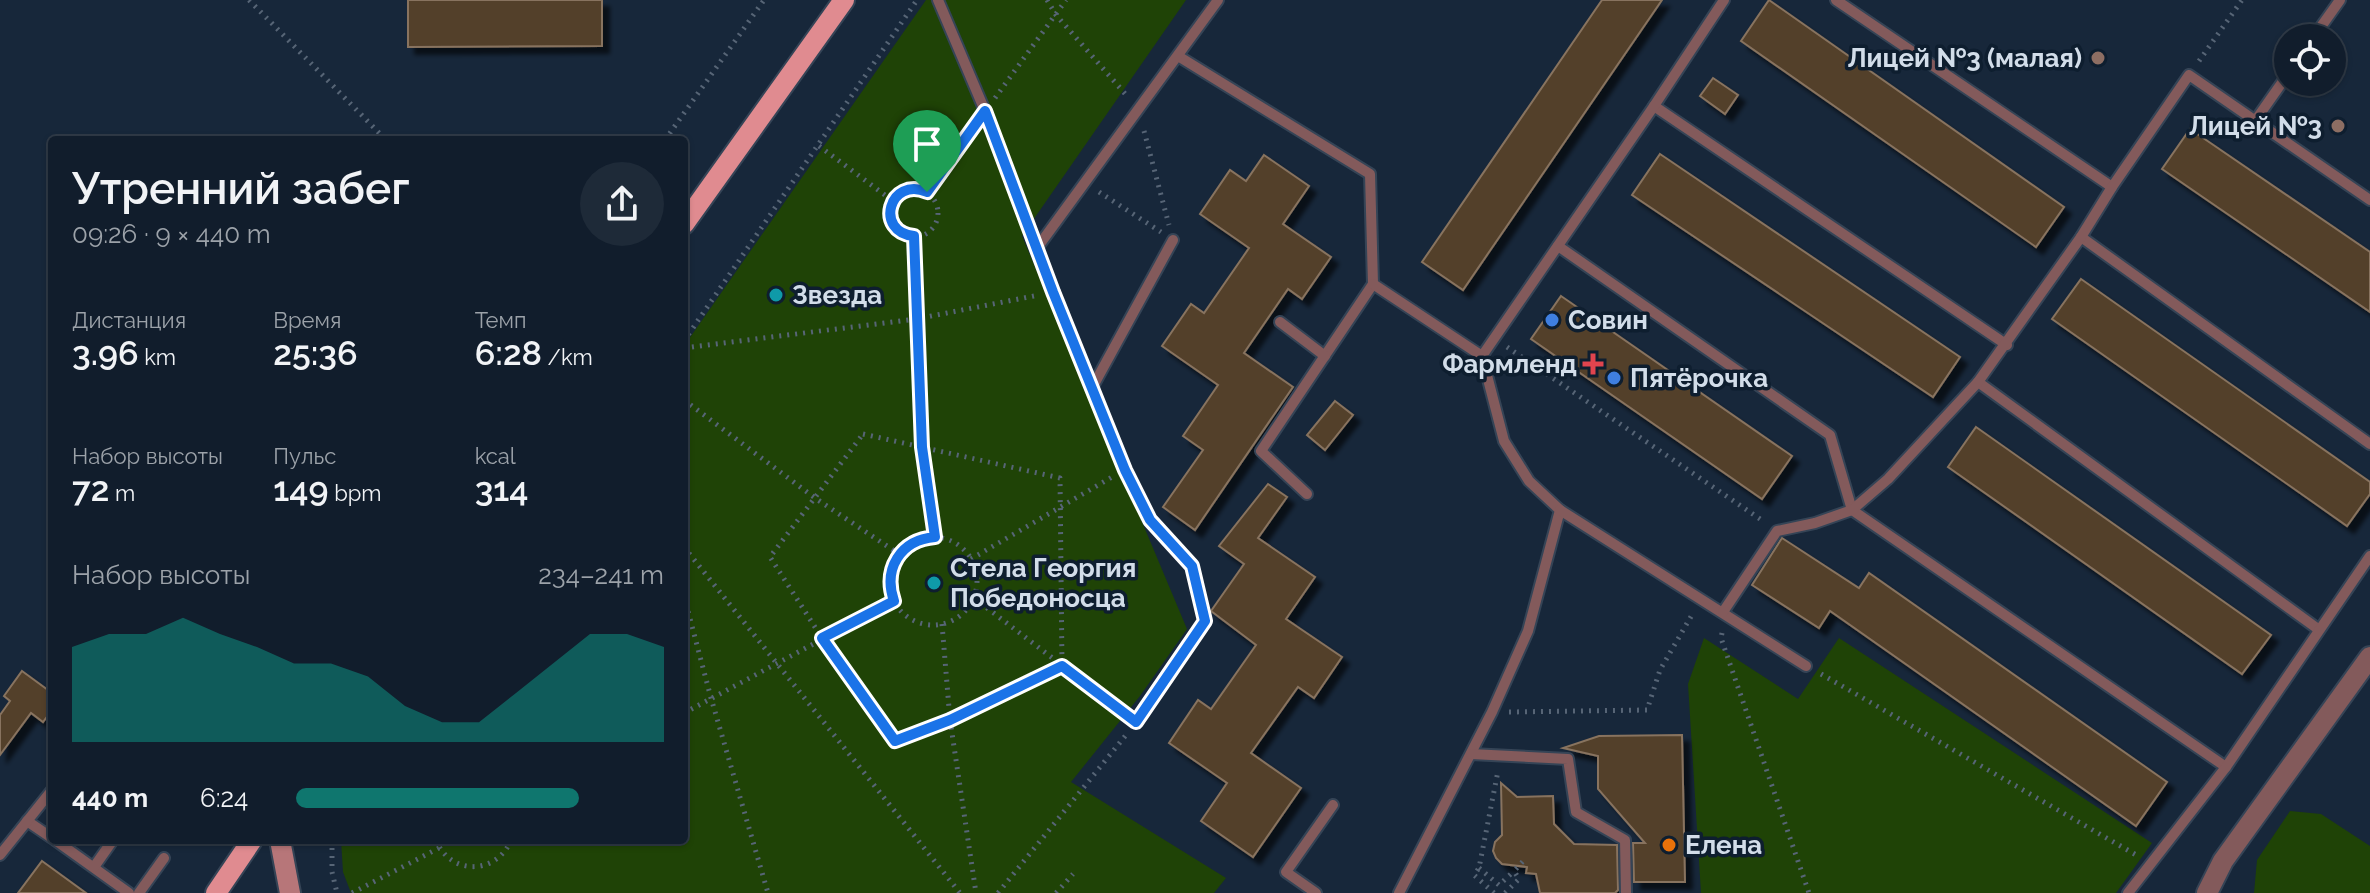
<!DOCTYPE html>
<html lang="ru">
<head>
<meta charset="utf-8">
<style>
  body { margin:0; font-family:Raleway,sans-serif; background:#1e2a38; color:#f1f3f6; height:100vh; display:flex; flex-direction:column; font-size:30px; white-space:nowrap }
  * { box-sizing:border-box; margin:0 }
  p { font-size:26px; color:#9ca2a9 }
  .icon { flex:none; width:44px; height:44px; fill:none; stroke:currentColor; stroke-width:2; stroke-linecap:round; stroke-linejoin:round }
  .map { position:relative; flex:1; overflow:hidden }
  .drawer { position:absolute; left:48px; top:136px; width:640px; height:708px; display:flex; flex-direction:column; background:#111d2c; border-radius:8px; box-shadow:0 2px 6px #0004,0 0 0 2px #303b48 }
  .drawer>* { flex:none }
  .tools { position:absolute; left:2274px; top:24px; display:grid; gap:16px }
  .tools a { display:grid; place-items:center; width:72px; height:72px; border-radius:50%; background:#111d2c; box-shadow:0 2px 6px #0004,0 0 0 2px #303b48; font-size:40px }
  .pin { position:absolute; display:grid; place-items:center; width:68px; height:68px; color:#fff; margin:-82px -34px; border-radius:50% 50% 50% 0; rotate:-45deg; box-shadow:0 0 8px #0007 }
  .pin .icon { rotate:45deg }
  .round { display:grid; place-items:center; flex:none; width:84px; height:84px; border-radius:42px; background:#1e2a38 }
  .overview { display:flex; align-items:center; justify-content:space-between; height:136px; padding:0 24px }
  h1 { font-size:44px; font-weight:600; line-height:60px }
  .metrics { display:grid; grid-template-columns:repeat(3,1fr); gap:12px; height:136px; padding:8px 24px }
  .metrics div { display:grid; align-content:center }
  .metrics b { font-size:34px; font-weight:600 }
  .metrics small { font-size:22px; font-weight:400 }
  .metrics p { font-size:22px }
  .chart { height:224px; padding:16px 24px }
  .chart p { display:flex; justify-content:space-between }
  .chart svg { width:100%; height:144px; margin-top:8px; fill:#0f766e; opacity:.7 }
  ul { padding:0 24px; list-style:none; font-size:26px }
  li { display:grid; grid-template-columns:128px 96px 1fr; align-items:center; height:60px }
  li i { height:20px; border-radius:10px; background:#0f766e }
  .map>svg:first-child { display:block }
  .green { fill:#1f4306 }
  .building { fill:#52402c; stroke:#88735e; stroke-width:2; filter:url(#shadow) }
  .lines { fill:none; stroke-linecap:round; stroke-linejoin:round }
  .service-casing { stroke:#354456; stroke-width:14 }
  .minor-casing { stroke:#354456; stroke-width:24 }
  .secondary-casing { stroke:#354456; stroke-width:24 }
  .primary-casing { stroke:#354456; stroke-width:24 }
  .path { stroke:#576576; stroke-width:5; stroke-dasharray:2 6; stroke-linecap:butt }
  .service { stroke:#835a5b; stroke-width:10 }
  .minor { stroke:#835a5b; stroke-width:20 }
  .secondary { stroke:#b77679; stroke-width:20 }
  .primary { stroke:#e08b90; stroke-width:20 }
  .route-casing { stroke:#fff; stroke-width:16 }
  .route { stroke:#1a73e8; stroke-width:10 }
  .education-dot { fill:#8d6e63; stroke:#0e1e2f; stroke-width:3 }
  .culture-dot { fill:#0f9aa8; stroke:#0e1e2f; stroke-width:3 }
  .shop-dot { fill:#3f7fe0; stroke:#0e1e2f; stroke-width:3 }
  .health-dot { fill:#e0444e; stroke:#0e1e2f; stroke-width:3 }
  .food-dot { fill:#e8710a; stroke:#0e1e2f; stroke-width:3 }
  .labels { text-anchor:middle; stroke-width:7; stroke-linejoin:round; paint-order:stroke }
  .poi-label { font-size:26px; font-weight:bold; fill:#d2dde9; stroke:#0e1e2f; text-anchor:start }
</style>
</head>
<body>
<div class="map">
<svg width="2370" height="893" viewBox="0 0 2370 893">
  <defs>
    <filter id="shadow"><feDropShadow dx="7" dy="7" stdDeviation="2" flood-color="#0009"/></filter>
  </defs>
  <rect width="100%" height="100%" fill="#17273a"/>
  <g class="green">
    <path d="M926,0H1186L1022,236L1187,629L1140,696L1071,782L1226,878L1214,893H351L343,872L341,840H684V346Z"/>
    <path d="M1704,638L1798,699L1839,638L2152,843L2116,893H1701L1688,684Z"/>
    <path d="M2290,811L2321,814L2370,846V893H2254L2257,860Z"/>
  </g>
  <g class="building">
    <path d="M408,0H602V46L408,47Z"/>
    <path d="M1602,0H1662L1463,290L1422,262Z"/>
    <path d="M1769,0L2064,207L2036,247L1741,41Z"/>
    <path d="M1713,78L1738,95L1725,114L1700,96Z"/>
    <path d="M2190,129L2370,252V312L2162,169Z"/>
    <path d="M1660,154L1960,357L1933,397L1632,195Z"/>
    <path d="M1264,155L1309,186L1283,224L1331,257L1302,299L1288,289L1244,353L1293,387L1195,530L1163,507L1203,450L1183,436L1218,385L1162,346L1191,304L1204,313L1249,248L1200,214L1230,170L1246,181Z"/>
    <path d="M2081,279L2370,482V494L2347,526L2052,319Z"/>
    <path d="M1561,296L1792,456L1762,499L1531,339Z"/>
    <path d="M1335,401L1353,415L1325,450L1307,435Z"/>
    <path d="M1976,427L2271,635L2242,674L1948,467Z"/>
    <path d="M1268,484L1287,497L1258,538L1315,577L1286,619L1342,657L1314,698L1298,687L1251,753L1301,788L1253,857L1201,821L1227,783L1169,743L1198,700L1211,709L1256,645L1211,611L1244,564L1219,546Z"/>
    <path d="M1782,538L1859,588L1869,573L2167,782L2136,826L1830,611L1819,628L1752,585Z"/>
    <path d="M22,671L52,693V710L43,722L31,713L0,755V715L10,701L4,696Z"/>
    <path d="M1682,735L1685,882H1634L1633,843H1645L1598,789V756L1563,748L1599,736Z"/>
    <path d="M1501,783L1517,797L1553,796L1554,824L1574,844L1617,845L1618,890L1615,893H1540L1536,874L1526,873L1527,867L1502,864L1496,858L1493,851L1495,842L1502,835Z"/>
    <path d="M42,861L86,893H18Z"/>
  </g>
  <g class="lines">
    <defs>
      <g id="service">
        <path d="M938,0L985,111L1053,292L1125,470L1150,520L1192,566L1205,621L1136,722"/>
        <path d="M1836,0L2112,187"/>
        <path d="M2313,38L2340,0"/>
        <path d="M1178,56L1370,174L1373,284L1261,451L1307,494"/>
        <path d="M1654,106L2007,345"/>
        <path d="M2255,121L2288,74"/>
        <path d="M2081,237L2370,444"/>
        <path d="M1558,246L1830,435L1852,510L2226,767"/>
        <path d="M1037,248L1218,0"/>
        <path d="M1373,284L1482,356L1504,441L1529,481L1560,510L1528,631L1492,712L1399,893"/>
        <path d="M1280,322L1325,356"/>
        <path d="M1482,356L1654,106L1724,0"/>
        <path d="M1978,382L2318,629"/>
        <path d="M1092,388L1173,240"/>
        <path d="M1560,510L1806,666"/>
        <path d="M1723,612L1777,531L1815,523L1852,510L1888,479L1978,382L2081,237L2112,187L2189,75L2370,200"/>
        <path d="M1471,754L1568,759L1576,812L1625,840L1626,893"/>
        <path d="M27,821L52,838"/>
        <path d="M55,840L129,893"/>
        <path d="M0,855L52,790"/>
        <path d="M94,867L113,840"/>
        <path d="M139,893L164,858"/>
        <path d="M1316,893L1286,872L1333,805"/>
        <path d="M2128,893L2226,767L2370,556"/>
      </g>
      <path id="minor" d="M2207,893L2223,861L2370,657"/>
      <path id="secondary" d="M280,840L290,893"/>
      <g id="primary">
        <path d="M684,224L844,0"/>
        <path d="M216,893L252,840"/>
      </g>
    </defs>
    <use href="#service" class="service-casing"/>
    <use href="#minor" class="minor-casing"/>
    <use href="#secondary" class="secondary-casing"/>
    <use href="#primary" class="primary-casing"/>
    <g class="path">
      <path d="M249,0L386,140"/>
      <path d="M1047,0L1056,15L1128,97"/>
      <path d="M2199,61L2242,0"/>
      <path d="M995,98L1066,0"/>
      <path d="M1144,131L1169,225"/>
      <path d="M665,140L764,0"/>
      <path d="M819,146L893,201"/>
      <circle cx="914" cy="213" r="24"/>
      <path d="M927,192L973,128"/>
      <path d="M1099,192L1161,232"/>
      <path d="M914,236L922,447L935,537"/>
      <path d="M684,341L917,0"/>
      <path d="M1507,347L1763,521"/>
      <path d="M684,348L916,319L1039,295"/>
      <path d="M684,400L815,498L899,554"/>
      <path d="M863,434L1060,478L1062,666L950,720L895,741L822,638L770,557Z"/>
      <circle cx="933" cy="581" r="44"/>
      <path d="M684,547L960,893"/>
      <path d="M971,559L1112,477"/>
      <path d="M684,596L711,698L768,893"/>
      <path d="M974,598L1123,712"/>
      <path d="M942,624L950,720L976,893"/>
      <path d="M1722,633L1721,638L1809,893"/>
      <path d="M1821,674L2138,856"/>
      <path d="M1509,712L1647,710L1660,670L1693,613"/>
      <path d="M684,713L894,601"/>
      <path d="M332,840V872L337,893"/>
      <path d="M436,840C450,876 497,875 511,840"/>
      <path d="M1479,868L1499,885L1514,871"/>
      <path d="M352,893L439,848"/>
      <path d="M998,893L1126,735"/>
      <path d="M1056,893L1073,874"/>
      <path d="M1494,893L1474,875L1479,868L1498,771"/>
      <path d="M1505,893L1519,879L1514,871L1525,859"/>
    </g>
    <use href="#service" class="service"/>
    <use href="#minor" class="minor"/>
    <use href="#secondary" class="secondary"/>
    <use href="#primary" class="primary"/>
  </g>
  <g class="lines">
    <defs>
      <path id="route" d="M985,111L1053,292L1125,470L1150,520L1192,566L1205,621L1136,722L1062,666L950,720L895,741L822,638L894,601C883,569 900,540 935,537L922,447L914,236C874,232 889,176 927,192Z"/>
    </defs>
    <use href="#route" class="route-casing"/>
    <use href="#route" class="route"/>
  </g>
  <g class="education-dot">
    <circle cx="2098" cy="58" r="8"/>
    <circle cx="2338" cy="126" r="8"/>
  </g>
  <g class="culture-dot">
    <circle cx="776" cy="295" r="8"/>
    <circle cx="934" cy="583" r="8"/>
  </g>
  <g class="shop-dot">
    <circle cx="1552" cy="320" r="8"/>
    <circle cx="1614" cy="378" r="8"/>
  </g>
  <path class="health-dot" d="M1589 352h8v8h8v8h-8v8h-8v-8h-8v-8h8z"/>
  <circle class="food-dot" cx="1669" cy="845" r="8"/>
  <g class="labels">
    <g class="poi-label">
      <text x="2082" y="67" text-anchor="end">Лицей №3 (малая)</text>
      <text x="2322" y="135" text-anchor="end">Лицей №3</text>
      <text x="792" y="304">Звезда</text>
      <text x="1568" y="329">Совин</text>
      <text x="1577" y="373" text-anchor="end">Фармленд</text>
      <text x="1630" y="387">Пятёрочка</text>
      <text x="950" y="577">Стела Георгия<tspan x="950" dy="30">Победоносца</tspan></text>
      <text x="1685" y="854">Елена</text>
    </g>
  </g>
</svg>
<div class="tools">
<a><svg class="icon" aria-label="locate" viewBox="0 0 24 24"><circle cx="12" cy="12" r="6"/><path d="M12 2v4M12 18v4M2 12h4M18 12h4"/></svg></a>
</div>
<div class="pin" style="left:927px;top:192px;background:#1e9e55"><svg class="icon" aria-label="arrive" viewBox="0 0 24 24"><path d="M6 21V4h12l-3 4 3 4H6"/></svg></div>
<section class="drawer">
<div class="overview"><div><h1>Утренний забег</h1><p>09:26 · 9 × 440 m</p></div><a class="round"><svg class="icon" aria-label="share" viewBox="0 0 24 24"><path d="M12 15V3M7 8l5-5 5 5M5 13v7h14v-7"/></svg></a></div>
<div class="metrics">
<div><p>Дистанция</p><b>3.96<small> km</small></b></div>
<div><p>Время</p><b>25:36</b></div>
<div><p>Темп</p><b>6:28<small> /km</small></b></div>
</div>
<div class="metrics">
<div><p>Набор высоты</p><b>72<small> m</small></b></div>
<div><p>Пульс</p><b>149<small> bpm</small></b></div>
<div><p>kcal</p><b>314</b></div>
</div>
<div class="chart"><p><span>Набор высоты</span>234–241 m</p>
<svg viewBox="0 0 160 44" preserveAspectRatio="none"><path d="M0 44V15L10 11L20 11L30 6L40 11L50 15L60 20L70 20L80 24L90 33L100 38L110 38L120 29L130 20L140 11L150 11L160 15V44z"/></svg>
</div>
<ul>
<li><b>440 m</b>6:24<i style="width:77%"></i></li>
</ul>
</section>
</div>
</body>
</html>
